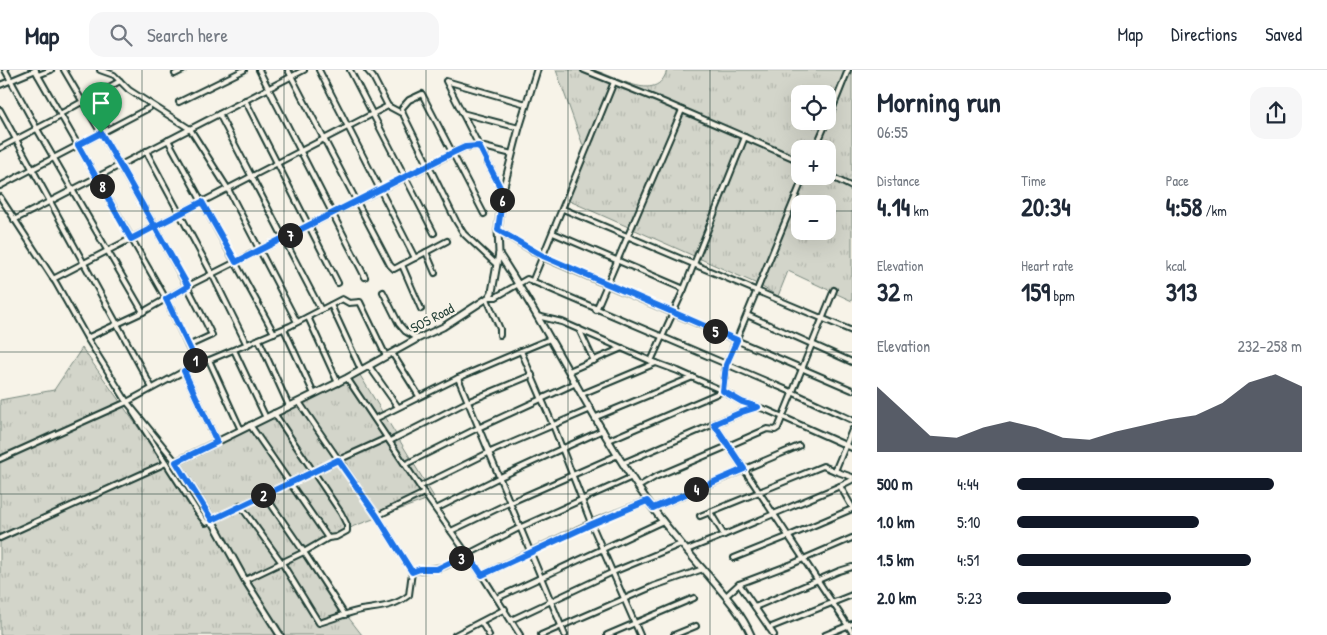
<!DOCTYPE html>
<html lang="en">
<head>
<meta charset="utf-8">
<style>
  body { margin:0; font-family:"Patrick Hand",sans-serif; background:#f6f6f7; color:#1f2937; height:100vh; display:flex; flex-direction:column; font-size:19px; white-space:nowrap }
  * { box-sizing:border-box; margin:0 }
  p { font-size:16px; color:#747a83 }
  .icon { flex:none; width:28px; height:28px; fill:none; stroke:currentColor; stroke-width:2; stroke-linecap:round; stroke-linejoin:round }
  .map { position:relative; flex:1; overflow:hidden }
  .details { display:flex; flex-direction:column; background:#fff; width:475px }
  .details>* { flex:none }
  .buttons { position:absolute; left:791px; top:15px; display:grid; gap:10px }
  .buttons a { display:grid; place-items:center; width:45px; height:45px; border-radius:10px; background:#fff; box-shadow:0 5px 20px #0002; font-size:25px }
  .pin { position:absolute; display:grid; place-items:center; width:42px; height:42px; color:#fff; margin:-51px -21px; border-radius:50% 50% 50% 0; rotate:-45deg; box-shadow:0 0 5px #0007 }
  .pin .icon { rotate:45deg }
  .km { position:absolute; width:25px; height:25px; margin:-12px; border-radius:50%; background:#222; color:#fff; font-size:14px; line-height:25px; text-align:center }
  .round { display:grid; place-items:center; flex:none; width:52px; height:52px; border-radius:15px; background:#f6f6f7 }
  .overview { display:flex; align-items:center; justify-content:space-between; height:85px; padding:0 25px }
  h1 { font-size:28px; font-weight:700; line-height:38px }
  .stats { display:grid; grid-template-columns:repeat(3,1fr); gap:8px; height:85px; padding:5px 25px }
  .stats div { display:grid; align-content:center }
  .stats b { font-size:25px; font-weight:700 }
  .stats small { font-size:14px; font-weight:400 }
  .stats p { font-size:14px }
  .chart { height:140px; padding:10px 25px }
  .chart p { display:flex; justify-content:space-between }
  .chart svg { width:100%; height:90px; margin-top:5px; fill:#111827; opacity:.7 }
  ul { padding:0 25px; list-style:none; font-size:16px }
  li { display:grid; grid-template-columns:80px 60px 1fr; align-items:center; height:38px }
  li i { height:12px; border-radius:6px; background:#111827 }
  header { display:flex; align-items:center; gap:30px; box-sizing:border-box; height:70px; padding:0 25px; background:#fff; border-bottom:1px solid #e0e1e3 }
  header strong { font-size:24px }
  nav { display:flex; gap:28px; margin-inline-start:auto; font-size:18px }
  .search { width:350px; height:45px; background:#f6f6f7; display:flex; align-items:center; gap:12px; box-sizing:border-box; padding:0 18px; border-radius:15px; color:#747a83; font-size:19px }
  main { display:flex; flex:1; min-height:0 }
  .map>svg:first-child { display:block }
  .grass { fill:url(#grass-tufts); stroke:#79897f; fill-rule:evenodd }
  .lines { fill:none; stroke-linecap:round; stroke-linejoin:round }
  .street-casing { stroke:#1f3d34; stroke-width:8 }
  .secondary-casing { stroke:#1f3d34; stroke-width:9 }
  .street { stroke:#f7f3e8; stroke-width:4 }
  .secondary { stroke:#f7f3e8; stroke-width:5 }
  .route-casing { stroke:#fff; stroke-width:10 }
  .route { stroke:#1a73e8; stroke-width:6 }
  .grid { fill:none; stroke:#1f3d34; stroke-width:1; stroke-opacity:0.55 }
  .labels { text-anchor:middle; stroke-width:4.5; stroke-linejoin:round; paint-order:stroke }
  .street-label { font-size:14px; fill:#1f3d34; stroke:#f7f3e8 }
</style>
</head>
<body>
<header>
<strong>Map</strong>
<div class="search"><svg class="icon" aria-label="search" viewBox="0 0 24 24"><circle cx="10" cy="10" r="6"/><path d="M15 15l6 6"/></svg>Search here</div>
<nav><a>Map</a><a>Directions</a><a>Saved</a></nav>
</header>
<main>
<div class="map">
<svg width="852" height="565" viewBox="0 0 852 565">
  <defs>
    <pattern id="grass-tufts" width="24" height="20" patternUnits="userSpaceOnUse" patternTransform="scale(1.25)"><rect width="24" height="20" fill="#d3d5ca"/><path d="M3 7l-1-3M5 7V3M7 7l1-3M15 17l-1-3M17 17v-4M19 17l1-3" fill="none" stroke="#b5b8ae"/></pattern>
  </defs>
  <rect width="100%" height="100%" fill="#f7f3e8"/>
  <filter id="ink" filterUnits="userSpaceOnUse"><feTurbulence type="fractalNoise" baseFrequency=".02" numOctaves="2"/><feDisplacementMap in="SourceGraphic" scale="10" xChannelSelector="R" yChannelSelector="G"/><feConvolveMatrix kernelMatrix="1 2 1 2 8 2 1 2 1" color-interpolation-filters="sRGB"/></filter>
  <g filter="url(#ink)">
    <g class="grass">
      <path d="M556,0C567,0 581,0 592,0C614,4 657,36 667,0H852V231L788,201L778,226L755,213L565,129L586,84ZM800,24H828V51H800ZM800,79H828V106H800ZM800,134H828V161H800Z"/>
      <path d="M82,278L164,394L358,302L434,427L354,456L309,482L338,534L362,565H0V330L54,320Z"/>
    </g>
    <g class="lines">
      <defs>
        <g id="street">
          <path d="M5,0L37,59L143,242"/>
          <path d="M35,0L166,229L197,295"/>
          <path d="M64,0C115,87 167,174 212,265L188,276"/>
          <path d="M100,0L114,5L129,20L190,59L228,119L297,252"/>
          <path d="M259,0L365,207"/>
          <path d="M288,0L390,195L394,199L447,171"/>
          <path d="M319,0L415,188"/>
          <path d="M350,0L434,163"/>
          <path d="M367,0L373,7L388,36L403,44"/>
          <path d="M584,0L659,30L800,91"/>
          <path d="M175,4L183,0"/>
          <path d="M38,5L51,0"/>
          <path d="M0,15L36,0"/>
          <path d="M245,30L338,213"/>
          <path d="M179,32L244,0"/>
          <path d="M0,40L152,318"/>
          <path d="M462,43L519,58"/>
          <path d="M60,44L120,11"/>
          <path d="M219,44L321,240"/>
          <path d="M828,50L848,0"/>
          <path d="M745,67L684,219L651,291L678,301L723,321L742,332L767,340L852,378"/>
          <path d="M168,70L274,263"/>
          <path d="M0,78L61,46"/>
          <path d="M815,79L827,51"/>
          <path d="M146,81L212,204L247,275"/>
          <path d="M828,105L852,117"/>
          <path d="M0,116L149,38"/>
          <path d="M502,121L446,11L526,34"/>
          <path d="M0,127L56,213L87,268L127,332L176,392"/>
          <path d="M563,139L852,261"/>
          <path d="M484,144L422,24L409,30L402,38L403,44L456,151L464,164L496,194"/>
          <path d="M14,150L304,0"/>
          <path d="M498,160L543,187L852,320"/>
          <path d="M553,163L684,219"/>
          <path d="M426,182L435,203"/>
          <path d="M402,195L421,239"/>
          <path d="M53,209L388,36"/>
          <path d="M532,212L614,12"/>
          <path d="M383,222L399,254L405,261L418,269"/>
          <path d="M489,227H496L527,209L794,323L852,350"/>
          <path d="M487,229L500,259V265"/>
          <path d="M331,235L361,300"/>
          <path d="M596,240L682,40"/>
          <path d="M747,245L852,292"/>
          <path d="M537,246L562,252L651,291"/>
          <path d="M308,247L338,313"/>
          <path d="M284,259L314,324"/>
          <path d="M579,259L594,291"/>
          <path d="M87,268L143,242L188,216L465,77L480,76L512,84"/>
          <path d="M550,269L521,281L553,355L591,453L640,565"/>
          <path d="M259,270L289,336"/>
          <path d="M234,280L266,348"/>
          <path d="M392,283L419,326"/>
          <path d="M209,290L241,360"/>
          <path d="M369,296L398,337"/>
          <path d="M184,301L217,372"/>
          <path d="M569,301L622,278"/>
          <path d="M347,308L424,423L482,505L520,565"/>
          <path d="M458,308L565,565"/>
          <path d="M582,324L656,293"/>
          <path d="M299,332L377,446L412,502C423,498 434,500 445,496L519,458L632,407"/>
          <path d="M596,347L693,307"/>
          <path d="M375,349L458,308L521,281"/>
          <path d="M714,354L852,562"/>
          <path d="M250,355L328,468"/>
          <path d="M852,360L835,401L852,407"/>
          <path d="M609,370L723,321L726,295L804,106"/>
          <path d="M390,371L467,332L532,305"/>
          <path d="M0,389L127,332L188,299L290,256L342,229L349,233L360,232L386,286"/>
          <path d="M166,393L198,443L206,453L314,401L387,368"/>
          <path d="M623,393L742,342L757,337"/>
          <path d="M406,394L478,358L576,313"/>
          <path d="M421,416L488,383L591,339"/>
          <path d="M840,416L852,410"/>
          <path d="M638,417L655,407L728,376L767,359L775,360L778,358L834,220"/>
          <path d="M264,424L304,482L345,545"/>
          <path d="M240,435L282,493L319,553C333,549 347,543 361,540C379,537 394,537 409,525L412,502"/>
          <path d="M653,438L799,376"/>
          <path d="M436,439L498,408L603,360"/>
          <path d="M377,446L424,423"/>
          <path d="M700,446L710,442"/>
          <path d="M451,461L509,433L618,385"/>
          <path d="M724,465L840,416L852,437"/>
          <path d="M0,468L166,393L133,342"/>
          <path d="M687,480L724,465L710,442L823,396L835,401"/>
          <path d="M734,488L789,466L852,439"/>
          <path d="M482,505L591,453L647,431"/>
          <path d="M245,510L304,482L328,468L336,467L347,461V455L341,443L274,343"/>
          <path d="M739,514L774,565"/>
          <path d="M726,526L739,514L792,494L852,468"/>
          <path d="M497,528L663,451"/>
          <path d="M755,537L839,501L852,497"/>
          <path d="M511,550L613,502L681,474"/>
          <path d="M481,552L489,565"/>
          <path d="M769,558L852,525"/>
          <path d="M455,565L505,539"/>
          <path d="M541,565L654,516L703,499"/>
          <path d="M607,565L694,528"/>
          <path d="M674,565L696,556"/>
          <path d="M825,565L852,554"/>
        </g>
        <g id="secondary">
          <path d="M499,184C552,264 592,352 647,430C665,456 686,480 707,504C723,523 741,542 751,565"/>
          <path d="M280,565L245,510L212,450L176,392L347,308L415,270L443,257L489,227L492,222L499,183L498,160L503,120L519,58L537,0"/>
        </g>
      </defs>
      <use href="#street" class="street-casing"/>
      <use href="#secondary" class="secondary-casing"/>
      <use href="#street" class="street"/>
      <use href="#secondary" class="secondary"/>
    </g>
  </g>
  <g class="lines" filter="url(#ink)">
    <defs>
      <path id="route" d="M101,63C131,113 159,165 188,216L166,229L198,295L184,301L217,372L176,392L212,450L338,390L377,446L412,502L420,499H437L468,484L482,505L592,454L647,431L653,438L744,399L714,354L742,342L758,337L742,332L723,321L726,295L737,270L543,186L498,160L503,123L479,76L465,77L452,83L236,192L202,132L131,169L78,75L101,63"/>
    </defs>
    <use href="#route" class="route-casing"/>
    <use href="#route" class="route"/>
  </g>
  <path class="grid" d="M142,0V565M284,0V565M426,0V565M568,0V565M710,0V565M0,141H800M828,141H852M0,282H852M0,424H852"/>
  <g class="labels">
    <g class="street-label">
      <text transform="translate(432 248) rotate(-28)" y="5">SOS Road</text>
    </g>
  </g>
</svg>
<div class="buttons">
<a><svg class="icon" aria-label="locate" viewBox="0 0 24 24"><circle cx="12" cy="12" r="6"/><path d="M12 2v4M12 18v4M2 12h4M18 12h4"/></svg></a>
<a>+</a>
<a>−</a>
</div>
<div class="pin" style="left:101px;top:63px;background:#1e9e55"><svg class="icon" aria-label="arrive" viewBox="0 0 24 24"><path d="M6 21V4h12l-3 4 3 4H6"/></svg></div>
<b class="km" style="left:195px;top:290px">1</b>
<b class="km" style="left:263px;top:425px">2</b>
<b class="km" style="left:461px;top:488px">3</b>
<b class="km" style="left:696px;top:419px">4</b>
<b class="km" style="left:715px;top:261px">5</b>
<b class="km" style="left:502px;top:130px">6</b>
<b class="km" style="left:290px;top:165px">7</b>
<b class="km" style="left:102px;top:116px">8</b>
</div>
<section class="details">
<div class="overview"><div><h1>Morning run</h1><p>06:55</p></div><a class="round"><svg class="icon" aria-label="share" viewBox="0 0 24 24"><path d="M12 15V3M7 8l5-5 5 5M5 13v7h14v-7"/></svg></a></div>
<div class="stats">
<div><p>Distance</p><b>4.14<small> km</small></b></div>
<div><p>Time</p><b>20:34</b></div>
<div><p>Pace</p><b>4:58<small> /km</small></b></div>
</div>
<div class="stats">
<div><p>Elevation</p><b>32<small> m</small></b></div>
<div><p>Heart rate</p><b>159<small> bpm</small></b></div>
<div><p>kcal</p><b>313</b></div>
</div>
<div class="chart"><p><span>Elevation</span>232–258 m</p>
<svg viewBox="0 0 160 44" preserveAspectRatio="none"><path d="M0 44V12L10 24L20 36L30 37L40 32L50 29L60 32L70 37L80 38L90 34L100 31L110 28L120 26L130 20L140 10L150 6L160 12V44z"/></svg>
</div>
<ul>
<li><b>500 m</b>4:44<i style="width:90%"></i></li>
<li><b>1.0 km</b>5:10<i style="width:64%"></i></li>
<li><b>1.5 km</b>4:51<i style="width:82%"></i></li>
<li><b>2.0 km</b>5:23<i style="width:54%"></i></li>
</ul>
</section>
</main>
</body>
</html>
